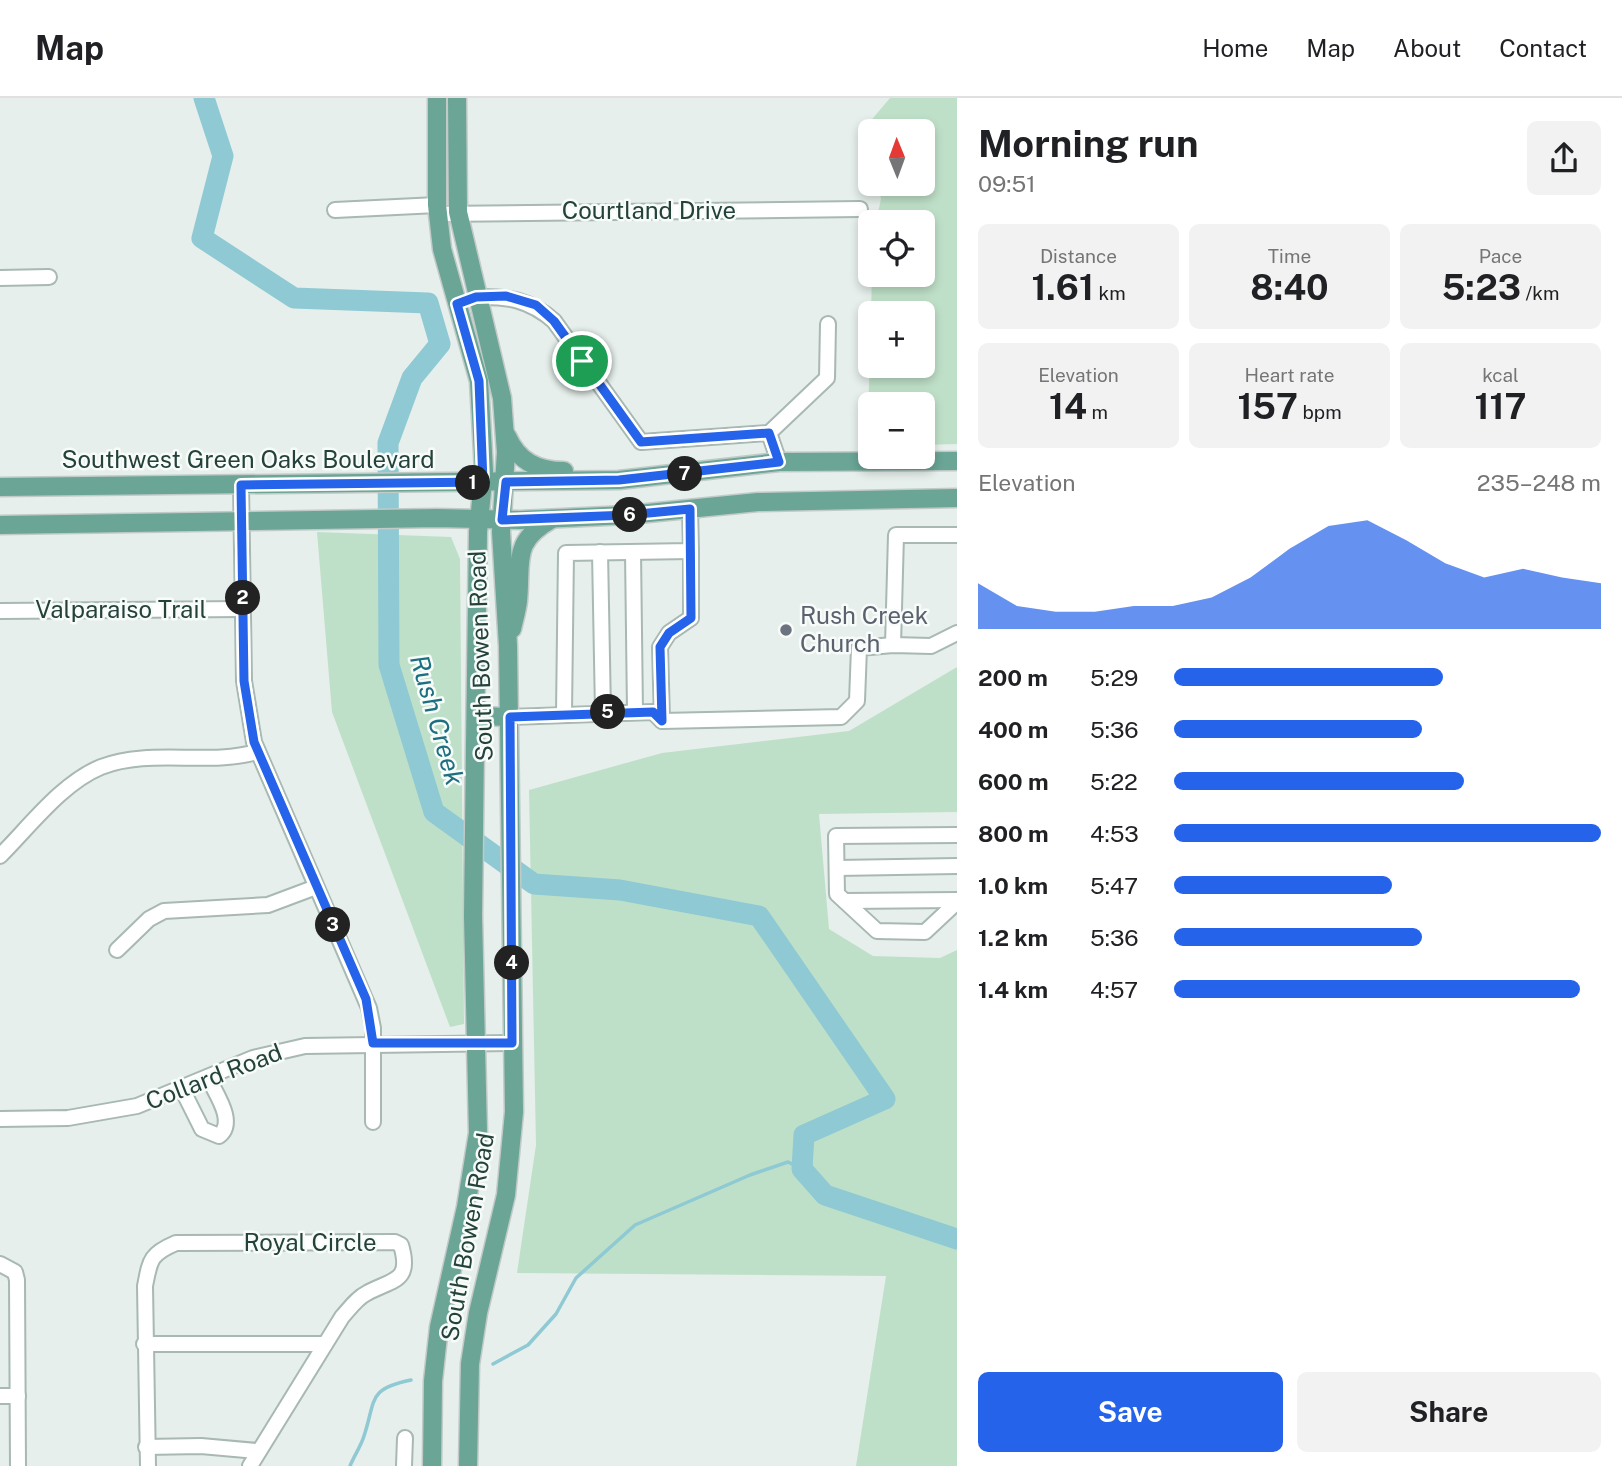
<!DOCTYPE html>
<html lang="en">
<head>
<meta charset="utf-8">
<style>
  body { margin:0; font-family:"Public Sans",sans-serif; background:#f2f2f2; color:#202124; height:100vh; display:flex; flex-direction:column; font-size:26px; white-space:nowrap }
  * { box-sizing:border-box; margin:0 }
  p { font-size:23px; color:#757577 }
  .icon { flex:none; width:38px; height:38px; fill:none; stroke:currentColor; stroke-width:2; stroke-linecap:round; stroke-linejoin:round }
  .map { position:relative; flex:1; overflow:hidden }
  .panel { display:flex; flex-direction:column; background:#fff; width:665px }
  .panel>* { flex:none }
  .needle { width:46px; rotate:359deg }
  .fabs { position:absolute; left:858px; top:21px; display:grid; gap:14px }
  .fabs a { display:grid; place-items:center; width:77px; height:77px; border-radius:10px; background:#fff; box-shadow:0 4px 10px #0003; font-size:35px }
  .pin { position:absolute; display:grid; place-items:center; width:60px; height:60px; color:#fff; margin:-30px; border:4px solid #fff; border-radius:50%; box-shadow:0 2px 7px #0007 }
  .km { position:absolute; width:35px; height:35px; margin:-18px; border-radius:50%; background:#222; color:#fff; font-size:19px; line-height:35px; text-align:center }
  .round { display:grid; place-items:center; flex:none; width:74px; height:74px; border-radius:10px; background:#f2f2f2 }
  .head { display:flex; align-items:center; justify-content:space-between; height:119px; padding:0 21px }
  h1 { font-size:38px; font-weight:700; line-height:52px }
  .figures { display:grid; grid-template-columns:repeat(3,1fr); gap:10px; height:119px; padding:7px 21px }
  .figures div { display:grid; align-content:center; border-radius:10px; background:#f2f2f2; text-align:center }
  .figures b { font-size:35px; font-weight:700 }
  .figures small { font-size:19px; font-weight:400 }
  .figures p { font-size:19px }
  .chart { height:196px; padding:14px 21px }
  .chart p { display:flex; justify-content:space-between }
  .chart svg { width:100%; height:126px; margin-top:7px; fill:#2563eb; opacity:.7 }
  .action { display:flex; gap:14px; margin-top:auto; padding:14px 21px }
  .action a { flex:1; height:80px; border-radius:10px; background:#2563eb; color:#fff; font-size:28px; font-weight:700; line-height:80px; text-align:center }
  .action a+a { background:#f2f2f2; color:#202124 }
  ul { padding:0 21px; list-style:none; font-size:23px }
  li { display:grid; grid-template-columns:112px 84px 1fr; align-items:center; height:52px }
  li i { height:18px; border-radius:9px; background:#2563eb }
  header { display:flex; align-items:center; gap:42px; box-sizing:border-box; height:98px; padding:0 35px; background:#fff; border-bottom:2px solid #e0e0e0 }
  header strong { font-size:33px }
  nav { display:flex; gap:38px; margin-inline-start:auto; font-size:24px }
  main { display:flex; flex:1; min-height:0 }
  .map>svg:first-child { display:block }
  .green { fill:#bfe0c8 }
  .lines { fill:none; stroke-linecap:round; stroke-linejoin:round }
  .stream { stroke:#8ec9d4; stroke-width:3.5 }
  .river { stroke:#8ec9d4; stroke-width:21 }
  .minor-casing { stroke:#a8b8b2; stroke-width:18 }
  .major-casing { stroke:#c2cac8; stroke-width:21 }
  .minor { stroke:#fff; stroke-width:14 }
  .major { stroke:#6aa596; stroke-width:18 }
  .route-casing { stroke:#fff; stroke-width:14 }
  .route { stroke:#2563eb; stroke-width:9 }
  .worship-dot { fill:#6b7280; stroke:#f7fbf9; stroke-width:2.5 }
  .labels { text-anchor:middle; stroke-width:5; stroke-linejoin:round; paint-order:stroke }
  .street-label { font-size:24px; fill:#24423a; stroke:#f7fbf9 }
  .worship-label { font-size:24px; fill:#5b616d; stroke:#f7fbf9; text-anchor:start }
  .water-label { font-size:26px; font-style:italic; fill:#1c6f80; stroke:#f7fbf9 }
</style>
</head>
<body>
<header>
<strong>Map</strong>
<nav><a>Home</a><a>Map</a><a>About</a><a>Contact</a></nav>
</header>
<main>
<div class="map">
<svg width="957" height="1368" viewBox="0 0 957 1368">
  <rect width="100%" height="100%" fill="#e6efeb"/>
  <g class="green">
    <path d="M890,0H957V346L922,347V306H870V348H867L870,256V268H922V215H871L872,177H922V124H876L881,101L878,86H922V33L870,35L868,26Z"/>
    <path d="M317,434L451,439L460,461L464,926L450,929L332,614Z"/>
    <path d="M957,569V714L819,716L829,831L873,858L940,860L957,852V1368H856L886,1178L517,1175L536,1047L529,692L662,655L849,633Z"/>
  </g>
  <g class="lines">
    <g class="stream">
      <path d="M493,1266L528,1247L556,1216L576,1180L635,1127L750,1077L788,1064L802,1071"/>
      <path d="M350,1368C354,1358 361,1348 364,1338C376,1302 367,1291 411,1282"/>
    </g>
    <path class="river" d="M204,0L223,58L202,140L294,200L428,205L440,246L412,280L388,345L389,567L434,714L534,786L620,792L759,818L885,1001L804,1037L802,1071L825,1097L957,1141"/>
    <defs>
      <g id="minor">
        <path d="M335,112L437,107"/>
        <path d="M439,116L860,111"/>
        <path d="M0,180L49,179"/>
        <path d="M476,199C508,198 530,202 554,223L641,344L769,335L779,364"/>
        <path d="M769,335L827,280L828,226"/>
        <path d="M241,387L244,583L254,644L369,910L373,930V1024"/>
        <path d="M600,454L603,614"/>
        <path d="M633,454L635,614"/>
        <path d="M0,513L243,511"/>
        <path d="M893,547L896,437H957"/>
        <path d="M564,615L566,455L691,453L690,411"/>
        <path d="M510,619L653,614L662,623L841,619L857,603L859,550L893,547L931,548L957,535"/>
        <path d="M662,623L660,549L669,535L691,520V453"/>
        <path d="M957,737L836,738L837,796L877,833L925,834L957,804"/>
        <path d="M0,758C30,728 62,685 101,669C150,650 207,668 257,654"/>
        <path d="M837,770L957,768"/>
        <path d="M845,803L957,802"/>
        <path d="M117,852L149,821L164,813L268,807L316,789"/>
        <path d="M182,991L202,1031L219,1038C237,1024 215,995 208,979"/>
        <path d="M0,1021L68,1020L137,1008L253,960L305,948L512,945"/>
        <path d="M0,1166L15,1174L17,1182L18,1368"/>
        <path d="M144,1246H325"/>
        <path d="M0,1298H18"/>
        <path d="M146,1349L201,1348L257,1353"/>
        <path d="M148,1368L145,1188C150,1162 150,1156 176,1145L395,1144L401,1147C412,1184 393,1181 367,1195C357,1200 350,1210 342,1219L250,1368"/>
        <path d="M404,1368L405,1340"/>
      </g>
      <g id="major">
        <path d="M457,0L458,114L502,300L506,354L501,434L508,548L514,1014L506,1097L478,1215L470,1266L468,1368"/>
        <path d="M507,338C518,363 537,373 564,373"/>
        <path d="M0,389L619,382L779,364L957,363"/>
        <path d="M0,427L437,420L520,422L628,417L758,404L957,400"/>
        <path d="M512,531C514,522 517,512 518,503C522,463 511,444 552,421"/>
        <path d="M476,618L510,619"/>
        <path d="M432,1368L433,1283L439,1229L466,1109L478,1035L473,818L475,647L478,434L484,373L479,283L442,151L437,107V0"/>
      </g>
    </defs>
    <use href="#minor" class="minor-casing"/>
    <use href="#major" class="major-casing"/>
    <use href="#minor" class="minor"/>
    <use href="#major" class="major"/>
  </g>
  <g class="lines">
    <defs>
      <path id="route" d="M506,198L536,207L554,223L641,344L769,335L779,364L619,382L506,384L502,422L628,417L690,411L691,520L669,535L660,549L662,623L653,614L510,619L512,945H373L366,901L254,644L244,583L241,387L483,384L479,283L457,206L476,199Z"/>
    </defs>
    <use href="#route" class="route-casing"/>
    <use href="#route" class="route"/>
  </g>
  <circle class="worship-dot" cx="786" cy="532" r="7"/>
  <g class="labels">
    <g class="street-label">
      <text x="649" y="121">Courtland Drive</text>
      <text x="248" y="370">Southwest Green Oaks Boulevard</text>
      <text x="121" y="520">Valparaiso Trail</text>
      <text transform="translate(481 558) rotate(-92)" y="8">South Bowen Road</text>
      <text transform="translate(214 979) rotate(-21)" y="8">Collard Road</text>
      <text transform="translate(468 1139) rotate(-80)" y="8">South Bowen Road</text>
      <text x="310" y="1153">Royal Circle</text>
    </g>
    <g class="worship-label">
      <text x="800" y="526">Rush Creek<tspan x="800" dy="28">Church</tspan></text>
    </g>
    <g class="water-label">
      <text transform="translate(437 622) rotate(74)" y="9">Rush Creek</text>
    </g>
  </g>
</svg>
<div class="fabs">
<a><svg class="needle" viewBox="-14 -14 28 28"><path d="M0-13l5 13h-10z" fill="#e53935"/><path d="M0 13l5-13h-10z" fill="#757577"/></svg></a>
<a><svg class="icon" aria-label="locate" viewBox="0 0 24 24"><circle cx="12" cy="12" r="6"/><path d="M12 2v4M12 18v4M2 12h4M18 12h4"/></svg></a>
<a>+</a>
<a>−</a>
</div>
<div class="pin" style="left:582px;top:263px;background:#1e9e55"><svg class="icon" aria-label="arrive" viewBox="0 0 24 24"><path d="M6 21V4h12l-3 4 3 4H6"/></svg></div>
<b class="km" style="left:473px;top:385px">1</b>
<b class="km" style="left:243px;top:500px">2</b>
<b class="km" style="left:333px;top:827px">3</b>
<b class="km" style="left:512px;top:865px">4</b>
<b class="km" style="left:608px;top:614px">5</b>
<b class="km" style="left:630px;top:417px">6</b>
<b class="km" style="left:685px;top:376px">7</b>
</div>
<section class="panel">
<div class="head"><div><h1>Morning run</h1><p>09:51</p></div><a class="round"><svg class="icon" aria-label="share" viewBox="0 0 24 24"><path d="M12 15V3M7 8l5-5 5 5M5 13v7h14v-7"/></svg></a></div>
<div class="figures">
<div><p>Distance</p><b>1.61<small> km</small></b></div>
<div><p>Time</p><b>8:40</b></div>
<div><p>Pace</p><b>5:23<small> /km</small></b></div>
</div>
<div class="figures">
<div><p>Elevation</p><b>14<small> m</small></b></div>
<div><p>Heart rate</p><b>157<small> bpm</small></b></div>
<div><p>kcal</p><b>117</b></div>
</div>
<div class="chart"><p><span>Elevation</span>235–248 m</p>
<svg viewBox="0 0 160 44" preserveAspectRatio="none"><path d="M0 44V28L10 36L20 38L30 38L40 36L50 36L60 33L70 26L80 16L90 8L100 6L110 13L120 21L130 26L140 23L150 26L160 28V44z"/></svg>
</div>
<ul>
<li><b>200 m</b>5:29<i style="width:63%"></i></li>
<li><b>400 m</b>5:36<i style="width:58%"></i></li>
<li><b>600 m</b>5:22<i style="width:68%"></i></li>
<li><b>800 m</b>4:53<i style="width:100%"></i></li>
<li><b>1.0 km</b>5:47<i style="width:51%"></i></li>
<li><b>1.2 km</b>5:36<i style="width:58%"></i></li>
<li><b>1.4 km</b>4:57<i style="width:95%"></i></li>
</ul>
<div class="action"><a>Save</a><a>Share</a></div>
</section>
</main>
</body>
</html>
